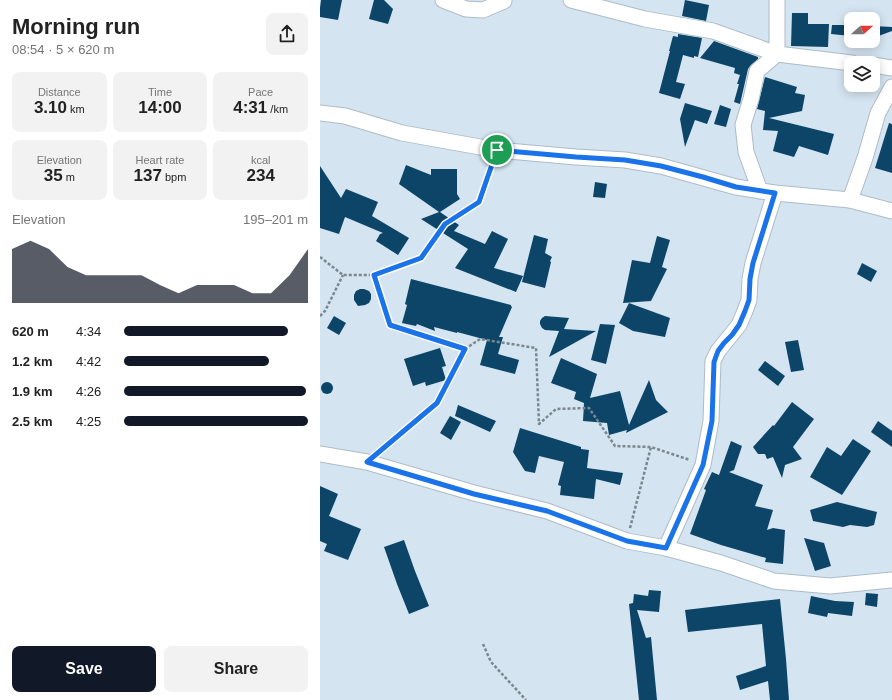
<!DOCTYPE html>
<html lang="en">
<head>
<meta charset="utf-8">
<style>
  body { margin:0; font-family:Arial,sans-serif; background:#f2f2f2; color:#222; height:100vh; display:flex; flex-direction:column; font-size:15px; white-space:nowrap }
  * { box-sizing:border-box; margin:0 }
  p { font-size:13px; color:#767676 }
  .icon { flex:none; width:22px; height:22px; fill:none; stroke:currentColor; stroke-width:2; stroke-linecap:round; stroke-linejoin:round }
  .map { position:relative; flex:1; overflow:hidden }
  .drawer { display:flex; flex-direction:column; background:#fff; width:320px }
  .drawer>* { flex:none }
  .needle { width:26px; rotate:69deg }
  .tools { position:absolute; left:524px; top:12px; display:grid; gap:8px }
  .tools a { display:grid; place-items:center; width:36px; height:36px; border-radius:8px; background:#fff; box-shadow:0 2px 10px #0003; font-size:20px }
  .pin { position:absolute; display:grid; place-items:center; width:34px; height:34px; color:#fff; margin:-17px; border:2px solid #fff; border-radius:50%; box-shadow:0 1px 4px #0007 }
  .round { display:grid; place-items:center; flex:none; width:42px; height:42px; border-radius:8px; background:#f2f2f2 }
  .overview { display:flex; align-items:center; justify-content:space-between; height:68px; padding:0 12px }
  h1 { font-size:22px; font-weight:700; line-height:30px }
  .metrics { display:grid; grid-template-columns:repeat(3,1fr); gap:6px; height:68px; padding:4px 12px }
  .metrics div { display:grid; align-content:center; border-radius:8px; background:#f2f2f2; text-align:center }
  .metrics b { font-size:17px; font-weight:700 }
  .metrics small { font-size:11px; font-weight:400 }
  .metrics p { font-size:11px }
  .chart { height:112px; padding:8px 12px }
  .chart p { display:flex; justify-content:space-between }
  .chart svg { width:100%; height:72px; margin-top:4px; fill:#111827; opacity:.7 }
  .primary-button { display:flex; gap:8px; margin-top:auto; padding:8px 12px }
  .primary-button a { flex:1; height:46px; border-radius:8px; background:#111827; color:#fff; font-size:16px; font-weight:700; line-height:46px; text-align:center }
  .primary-button a+a { background:#f2f2f2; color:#222 }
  ul { padding:0 12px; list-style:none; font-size:13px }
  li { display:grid; grid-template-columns:64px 48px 1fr; align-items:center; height:30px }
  li i { height:10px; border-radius:5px; background:#111827 }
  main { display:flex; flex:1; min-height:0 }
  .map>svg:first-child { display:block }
  .building { fill:#0c4568 }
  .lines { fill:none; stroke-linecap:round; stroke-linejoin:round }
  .minor-casing { stroke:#adbcc8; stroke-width:17 }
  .path { stroke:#7b878f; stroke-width:2.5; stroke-dasharray:3 2; stroke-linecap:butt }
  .minor { stroke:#fff; stroke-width:15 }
  .route-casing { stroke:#fff; stroke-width:8 }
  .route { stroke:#1a73e8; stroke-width:5 }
</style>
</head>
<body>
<main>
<section class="drawer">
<div class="overview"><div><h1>Morning run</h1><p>08:54 · 5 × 620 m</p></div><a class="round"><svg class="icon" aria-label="share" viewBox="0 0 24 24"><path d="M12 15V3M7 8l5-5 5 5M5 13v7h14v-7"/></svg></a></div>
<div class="metrics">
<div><p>Distance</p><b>3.10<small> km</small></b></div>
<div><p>Time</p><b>14:00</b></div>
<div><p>Pace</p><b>4:31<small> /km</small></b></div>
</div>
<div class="metrics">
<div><p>Elevation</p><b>35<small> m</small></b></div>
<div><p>Heart rate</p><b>137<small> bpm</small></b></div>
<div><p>kcal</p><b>234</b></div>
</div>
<div class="chart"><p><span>Elevation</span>195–201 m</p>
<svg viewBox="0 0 160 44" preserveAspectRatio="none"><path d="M0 44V11L10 6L20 11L30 22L40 27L50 27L60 27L70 27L80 33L90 38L100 33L110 33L120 33L130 38L140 38L150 27L160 11V44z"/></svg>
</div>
<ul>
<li><b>620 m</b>4:34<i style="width:89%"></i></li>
<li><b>1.2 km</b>4:42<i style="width:79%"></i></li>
<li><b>1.9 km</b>4:26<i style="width:99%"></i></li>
<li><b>2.5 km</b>4:25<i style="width:100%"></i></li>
</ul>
<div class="primary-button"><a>Save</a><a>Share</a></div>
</section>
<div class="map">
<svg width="572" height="700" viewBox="0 0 572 700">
  <rect width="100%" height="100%" fill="#d4e4f0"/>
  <g class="building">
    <path d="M1,0H22L18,20L0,17V8Z"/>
    <path d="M54,0H64L73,9L68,24L49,19Z"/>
    <path d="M365,0L389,5L386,21L362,16Z"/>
    <path d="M472,13H488V24H509L508,47L471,46Z"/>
    <path d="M512,25H531V36L511,34Z"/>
    <path d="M553,26L572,27V31L553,38Z"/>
    <path d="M358,34L382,38L378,57L374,56V58L363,55L356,82L365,84L360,99L339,93L350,51H349L353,36L358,37Z"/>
    <path d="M394,41L438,57V59L431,65L428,69L420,104L414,102L419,84H417L420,75L414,73L415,68L380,58Z"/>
    <path d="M445,77L477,87L475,93L485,95L482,111L449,118L514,134L508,155L479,146L474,157L453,151L458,131L443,130L445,111L437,109Z"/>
    <path d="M365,103L392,111L387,124L375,120L365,147L360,119Z"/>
    <path d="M400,105L411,109L406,127L394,124Z"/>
    <path d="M569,123L572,124V173L555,168Z"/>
    <path d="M86,165L111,175V169H137V194L140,199L120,212L139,225L134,231L165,244L172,231L188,239L174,268L203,276L196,292L135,268L148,249L101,219L119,212L79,184Z"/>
    <path d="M0,166L21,198L26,189L58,202L52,216L89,238L78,255L56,241L60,234L63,233L25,217L19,234L0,228Z"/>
    <path d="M275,182L287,184L285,198L273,197Z"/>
    <path d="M214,235L228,239L225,253L232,257L230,261L231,262L225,288L202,282Z"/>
    <path d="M337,236L350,240L342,267L347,269L331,301L303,303L312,260L330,263Z"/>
    <path d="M542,263L557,271L551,282L537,274Z"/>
    <path d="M91,279L191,305V306L192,307L179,337H183L178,354L199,360L195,374L160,365L167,340L137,332V333L114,327L115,331L97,324L96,326L82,323L87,305L85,304Z"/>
    <path d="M40,289H44L49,291L51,294V299L49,303L45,305L38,306L34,300V295L36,291Z"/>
    <path d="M309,303L350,318L345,337L313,331L299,323Z"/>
    <path d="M14,316L26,323L19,335L7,328Z"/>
    <path d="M225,316L249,318L244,329L276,331L229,357L239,331L225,330L222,328L220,324V321L222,318Z"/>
    <path d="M280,324L295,325L286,364L271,360Z"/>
    <path d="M478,340L484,370L471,372L465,342Z"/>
    <path d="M120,348L126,366L122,367L126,380L106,386L105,382L93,386L84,359Z"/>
    <path d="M241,358L277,374L270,398L300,391L309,425L329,380L336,400L348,412L306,433L307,430L289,435L287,423L263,421L264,403L254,399L256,392L231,383Z"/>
    <path d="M445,361L465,376L458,386L438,370Z"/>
    <circle cx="7" cy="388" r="6"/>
    <path d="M472,402L494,419L473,447L482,459L465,465L462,478L453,457L447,459L445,454H438L433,447L453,425L454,426Z"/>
    <path d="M138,405L176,421L170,432L135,416Z"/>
    <path d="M130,416L141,422L131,440L120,433Z"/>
    <path d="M558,421L572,431V447L551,432Z"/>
    <path d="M200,428L261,447V449L269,450L267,468L303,473L300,485L276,479L274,499L240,495L241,486L238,485L244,462L219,456L215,473L205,471L193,452Z"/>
    <path d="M533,439L551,451L522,495L490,477L507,447L521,456Z"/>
    <path d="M411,441L422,446L414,470L409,472L443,485L435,506L453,510L447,530L453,528L465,530L463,564L445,562L446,558L401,545L370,534L386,490L384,489L392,472L399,475Z"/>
    <path d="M0,486L18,494L9,516L41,529L28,560L4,551L7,544L0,541Z"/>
    <path d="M517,502L557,512L554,525L547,527L530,525L523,527L493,521L490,510Z"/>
    <path d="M484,538L504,543L511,566L495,571Z"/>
    <path d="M84,540L95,571L109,606L89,614L77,584L64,547Z"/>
    <path d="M329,590L341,591L339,612L317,610L326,638L331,637L337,700H319L309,604L313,603L314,594L328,596Z"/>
    <path d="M546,593L558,594L557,607L545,605Z"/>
    <path d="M491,596L515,601L534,602L532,616L508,613L507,617L488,613Z"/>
    <path d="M460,599L466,659L469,700H450L448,681L420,690L416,676L446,666L442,624L368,632L365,610Z"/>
  </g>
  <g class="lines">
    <defs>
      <g id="minor">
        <path d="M123,0L146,9L163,10L184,1"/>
        <path d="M251,0L325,19L393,31L457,54L532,63"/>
        <path d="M553,65L572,68"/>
        <path d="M0,113L25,116L82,133L177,150L256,157L305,160L341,166L416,187L455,193L530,200L572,211"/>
        <path d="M440,191L426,152L423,125L431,99L437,71L457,54V0"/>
        <path d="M530,200L545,158L558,113L572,87"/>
        <path d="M0,454L47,462L154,493L227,511L307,541L346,548L401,563L454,581L510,586L572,580"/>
        <path d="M346,548L383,465L391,421L393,361L398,351L419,325L425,311L429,300L430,279L433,263L455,193"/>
      </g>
    </defs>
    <use href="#minor" class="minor-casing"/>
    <g class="path">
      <path d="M0,257L23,275H54L101,258L125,224L159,202L172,163"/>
      <path d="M54,275L70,325L145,349L117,403L61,450"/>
      <path d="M0,316L5,311L23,275"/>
      <path d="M145,349L160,339L216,348L219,424L236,409L269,408L295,446L331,447L370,460"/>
      <path d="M310,528L331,447"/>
      <path d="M163,644L171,662L206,700"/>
    </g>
    <use href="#minor" class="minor"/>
  </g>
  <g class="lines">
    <defs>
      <path id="route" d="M177,150L256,157L305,160L341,166L383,177L416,187L455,193L433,263L430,279L429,300L425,311L419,325L412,335L404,343L398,351L394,362L392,421L383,465L346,548L307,541L227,511L154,494L47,462L117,403L145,349L70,325L54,275L101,258L125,224L159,202Z"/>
    </defs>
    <use href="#route" class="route-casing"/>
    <use href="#route" class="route"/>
  </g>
</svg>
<div class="tools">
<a><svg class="needle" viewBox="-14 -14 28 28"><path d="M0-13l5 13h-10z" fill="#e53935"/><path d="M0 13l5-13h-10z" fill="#767676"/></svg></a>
<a><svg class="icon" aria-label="layers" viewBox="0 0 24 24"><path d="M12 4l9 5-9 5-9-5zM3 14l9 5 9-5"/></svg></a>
</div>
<div class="pin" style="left:177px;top:150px;background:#1e9e55"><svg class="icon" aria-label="arrive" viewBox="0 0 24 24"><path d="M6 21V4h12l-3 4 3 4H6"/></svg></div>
</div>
</main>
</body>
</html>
